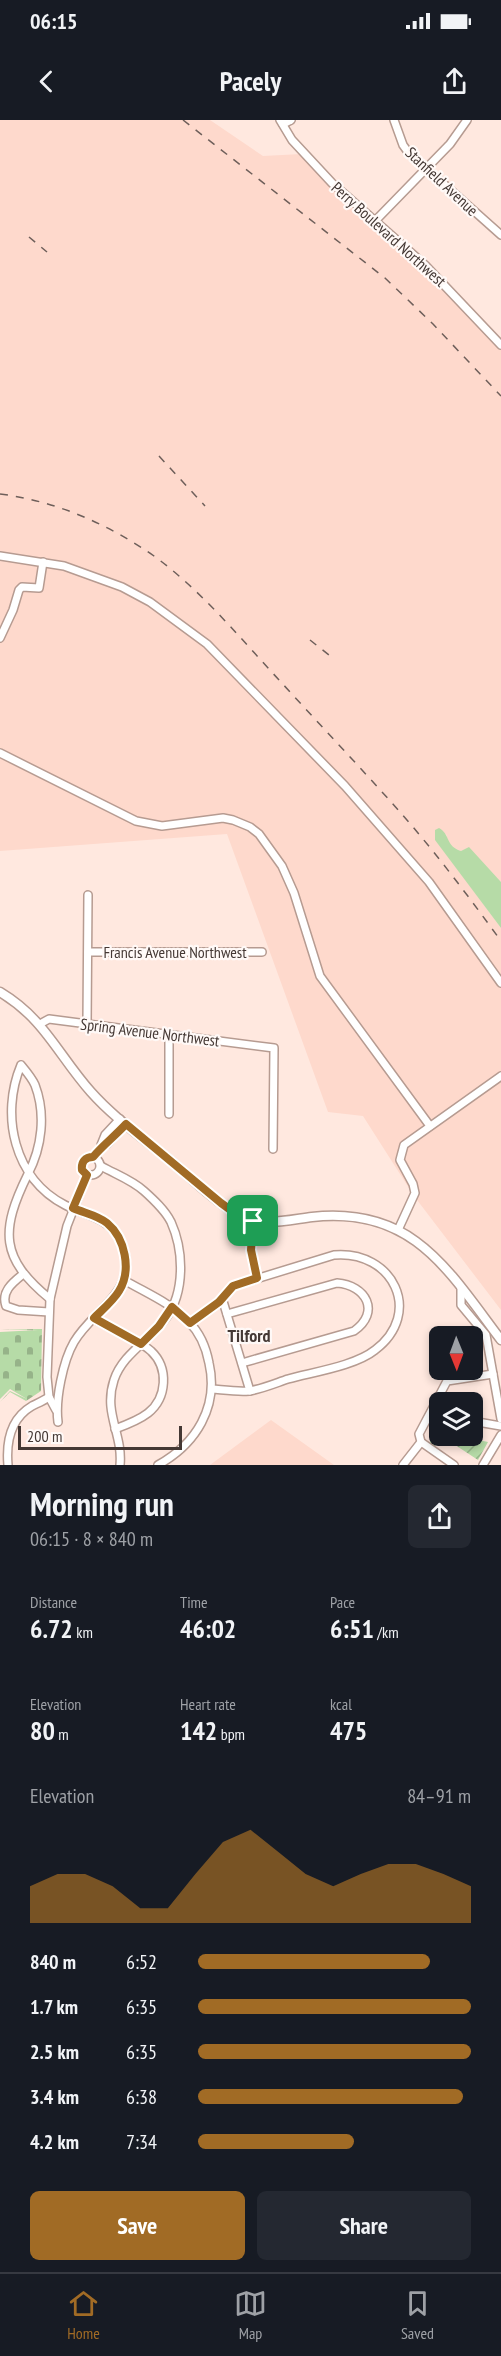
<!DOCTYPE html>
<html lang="en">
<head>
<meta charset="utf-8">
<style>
  body { margin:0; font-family:"PT Sans Narrow",sans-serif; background:#242831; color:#f1f3f6; height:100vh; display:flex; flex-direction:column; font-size:22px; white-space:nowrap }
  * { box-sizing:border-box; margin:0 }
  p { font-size:20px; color:#9ea1a6 }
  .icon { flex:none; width:33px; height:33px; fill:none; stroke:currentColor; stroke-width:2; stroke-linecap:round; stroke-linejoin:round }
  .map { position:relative; height:1345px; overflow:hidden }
  .panel { display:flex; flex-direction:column; background:#171b24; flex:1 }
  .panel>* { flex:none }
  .needle { width:39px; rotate:179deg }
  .controls { position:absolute; left:429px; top:1206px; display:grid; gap:12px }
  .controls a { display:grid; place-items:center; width:54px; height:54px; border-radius:9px; background:#171b24; box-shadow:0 3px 9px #0003; font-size:30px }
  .scale { position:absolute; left:18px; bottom:15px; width:164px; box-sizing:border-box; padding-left:6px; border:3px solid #443834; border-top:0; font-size:16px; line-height:21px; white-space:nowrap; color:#443834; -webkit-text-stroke:4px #fff9f7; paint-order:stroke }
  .pin { position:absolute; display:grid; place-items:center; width:51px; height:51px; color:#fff; margin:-26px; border-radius:12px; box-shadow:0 3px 9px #0006 }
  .round { display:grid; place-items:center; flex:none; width:63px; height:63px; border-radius:9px; background:#242831 }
  .summary { display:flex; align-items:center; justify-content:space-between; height:102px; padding:0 30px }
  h1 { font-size:33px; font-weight:800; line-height:45px }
  .metrics { display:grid; grid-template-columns:repeat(3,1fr); gap:9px; height:102px; padding:6px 30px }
  .metrics div { display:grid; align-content:center }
  .metrics b { font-size:26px; font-weight:800 }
  .metrics small { font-size:16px; font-weight:400 }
  .metrics p { font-size:16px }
  .chart { height:168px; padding:12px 30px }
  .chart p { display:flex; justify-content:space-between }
  .chart svg { width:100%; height:108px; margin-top:6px; fill:#a16b25; opacity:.7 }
  .action { display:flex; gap:12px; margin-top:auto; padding:12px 30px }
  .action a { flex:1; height:69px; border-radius:9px; background:#a16b25; color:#fff; font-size:24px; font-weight:800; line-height:69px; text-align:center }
  .action a+a { background:#242831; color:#f1f3f6 }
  ul { padding:0 30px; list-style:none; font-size:20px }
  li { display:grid; grid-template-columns:96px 72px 1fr; align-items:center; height:45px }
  li i { height:15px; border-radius:8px; background:#a16b25 }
  .status { display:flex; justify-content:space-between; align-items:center; height:42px; padding:0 30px; background:#171b24; direction:ltr }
  .status svg { height:16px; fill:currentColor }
  header { display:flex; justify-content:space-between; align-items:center; height:78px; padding:0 30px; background:#171b24; font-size:27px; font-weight:800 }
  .menu { display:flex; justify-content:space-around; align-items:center; height:84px; border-top:2px solid #363941; background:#171b24; font-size:16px; color:#9ea1a6 }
  .menu a { display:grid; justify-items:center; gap:3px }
  .menu .on { color:#a16b25 }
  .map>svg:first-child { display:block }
  .built { fill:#fed9cc }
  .cemetery { fill:url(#cemetery-stones) }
  .park { fill:#b6dba7 }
  .garden { fill:url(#garden-furrows) }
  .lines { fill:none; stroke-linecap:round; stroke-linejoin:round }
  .minor-casing { stroke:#b69b91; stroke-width:10 }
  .major-casing { stroke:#b69b91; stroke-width:11 }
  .minor { stroke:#fff; stroke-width:7 }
  .major { stroke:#fff; stroke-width:8 }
  .rail { stroke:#6e5f5a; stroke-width:1.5; stroke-dasharray:8 8; stroke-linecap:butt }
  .route-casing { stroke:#fff; stroke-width:12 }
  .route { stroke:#a16b25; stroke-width:8 }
  .labels { text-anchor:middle; stroke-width:4.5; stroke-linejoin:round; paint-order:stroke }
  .street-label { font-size:16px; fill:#443834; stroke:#fff9f7 }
  .neighbourhood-label { font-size:18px; font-weight:bold; fill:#443834; stroke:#fff9f7 }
</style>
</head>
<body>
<div class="status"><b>06:15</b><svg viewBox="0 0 49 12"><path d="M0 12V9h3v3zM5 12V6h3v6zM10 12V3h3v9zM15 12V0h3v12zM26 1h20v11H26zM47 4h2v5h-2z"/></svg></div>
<header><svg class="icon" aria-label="back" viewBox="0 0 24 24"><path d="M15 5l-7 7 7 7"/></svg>Pacely<svg class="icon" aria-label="share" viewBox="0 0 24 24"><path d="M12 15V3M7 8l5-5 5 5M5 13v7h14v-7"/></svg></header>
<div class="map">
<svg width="501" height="1345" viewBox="0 0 501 1345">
  <defs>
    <pattern id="cemetery-stones" width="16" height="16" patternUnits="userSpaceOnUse" patternTransform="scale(1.5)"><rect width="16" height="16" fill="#b6dba7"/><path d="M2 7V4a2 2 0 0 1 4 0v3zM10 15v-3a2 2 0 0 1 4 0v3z" fill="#96b389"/></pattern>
    <pattern id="garden-furrows" width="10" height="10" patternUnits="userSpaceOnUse" patternTransform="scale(1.5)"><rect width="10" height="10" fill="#b6dba7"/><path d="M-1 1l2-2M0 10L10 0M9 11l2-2" fill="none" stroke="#96b389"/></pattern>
  </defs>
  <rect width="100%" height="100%" fill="#ffe8df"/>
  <g class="built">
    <path d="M0,0H210L263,36L302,34L379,101L501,222V762L469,728L461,731L453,728L448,722L446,714L436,720L501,808V1190L414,1076L363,996L328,992L227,714L0,731Z"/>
    <path d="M271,1300L334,1345H210Z"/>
  </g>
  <path class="cemetery" d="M0,1209H42L41,1271L26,1281L10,1272L0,1282L10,1271L27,1279L10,1269L0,1279V1212L38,1210Z"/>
  <path class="park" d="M439,708C451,715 445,726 461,731L469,727L501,762V808L435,720V710Z"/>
  <path class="garden" d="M439,1306L440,1316H459L488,1322L478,1340L443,1317L433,1328L428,1325Z"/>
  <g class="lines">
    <defs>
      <g id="minor">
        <path d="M280,0L292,20L332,63L425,145L501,225"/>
        <path d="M394,0L403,25L408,32L501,115"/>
        <path d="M283,4L291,0"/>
        <path d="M376,100L450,24L467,0"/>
        <path d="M0,436L64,446L122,467L150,482L207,524L345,666L429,762L501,863"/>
        <path d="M0,518L13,490L19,470L22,467L39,468L43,442"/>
        <path d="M0,633L136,701L162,706L223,698L233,700L250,707L259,714L282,746L294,773L320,856L430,1006"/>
        <path d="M88,832H262"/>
        <path d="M40,904L49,899L274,928L273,1029"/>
        <path d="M87,904L88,775"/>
        <path d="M169,994V915"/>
        <path d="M120,999L105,1015L101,1025L107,1024L126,1004"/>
        <circle cx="91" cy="1046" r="9"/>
        <path d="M101,1046C115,1054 132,1060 144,1071C154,1080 165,1090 171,1102C184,1131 185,1172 166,1198C150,1221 123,1233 114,1260C103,1293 123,1314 120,1345"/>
        <path d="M253,1101L251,1129L257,1158"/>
        <path d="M398,1110L415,1073L413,1064L400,1040L404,1025L501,956"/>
        <path d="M22,1155C12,1163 1,1172 6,1186L18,1190L49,1192"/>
        <path d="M124,1160C146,1173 171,1183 189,1202C201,1214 206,1227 209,1243C219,1287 196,1324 158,1345"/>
        <path d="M461,1168V1185L486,1215L501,1299"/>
        <path d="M222,1178L250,1271"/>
        <path d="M50,1179C0,1138 0,1111 28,1054C42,1027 46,994 35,965C32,958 26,951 21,945C0,995 14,1059 65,1085C86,1096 110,1097 121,1122C142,1170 94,1188 74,1222C63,1241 55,1280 58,1302"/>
        <path d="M227,1194L337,1163C366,1165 381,1192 354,1211L242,1243"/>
        <path d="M94,1199C113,1210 135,1217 151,1231C169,1248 167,1278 148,1293C139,1300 126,1305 115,1309"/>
        <path d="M190,1203L219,1182L233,1166L334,1135C393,1130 424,1193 375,1230C355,1246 313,1252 288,1259C276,1263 262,1269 249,1271C237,1272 224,1270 212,1269"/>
        <path d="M450,1215L453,1216"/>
        <path d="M56,1290L49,1277L47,1257L50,1179L67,1106L87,1055"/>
        <path d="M472,1301L501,1306"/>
        <path d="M421,1322L454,1345"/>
        <path d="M8,1345C6,1322 10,1299 32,1286C38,1283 43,1281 49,1277"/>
        <path d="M403,1345L421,1322L419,1314L447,1261L493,1254"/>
        <path d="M483,1345L501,1315"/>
      </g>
      <path id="major" d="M0,872C45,899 58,935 91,972C115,999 146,1020 173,1043C194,1060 214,1081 237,1094C259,1108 288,1100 312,1097C413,1086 448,1150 501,1220"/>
    </defs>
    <use href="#minor" class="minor-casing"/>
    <use href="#major" class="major-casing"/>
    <use href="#minor" class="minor"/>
    <use href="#major" class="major"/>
    <g class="rail">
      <path d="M183,0L385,158L433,204L501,276"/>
      <path d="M29,117L47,132"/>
      <path d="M159,336L205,386"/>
      <path d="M0,374C56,381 108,404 154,436C202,471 240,518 280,561C320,605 361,648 400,692C436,733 469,777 501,821"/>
      <path d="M310,520L334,539"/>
    </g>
  </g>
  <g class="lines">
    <defs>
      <path id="route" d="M126,1004L221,1083L236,1094L253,1101L251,1130L257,1158L233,1166L219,1182L190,1203L172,1187L159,1206L141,1224L94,1198C102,1190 113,1181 119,1171C132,1150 125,1118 107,1103C97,1095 84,1093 73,1088L87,1055L82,1050C81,1042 85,1037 93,1037C103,1025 115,1016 126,1004Z"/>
    </defs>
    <use href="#route" class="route-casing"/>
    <use href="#route" class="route"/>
  </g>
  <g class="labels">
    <g class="street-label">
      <text transform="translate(442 61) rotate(43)" y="6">Stanfield Avenue</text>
      <text transform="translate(389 114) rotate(42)" y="6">Perry Boulevard Northwest</text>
      <text x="175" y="838">Francis Avenue Northwest</text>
      <text transform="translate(150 912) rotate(7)" y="6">Spring Avenue Northwest</text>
    </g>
    <g class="neighbourhood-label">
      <text x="249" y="1222">Tilford</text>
    </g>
  </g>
</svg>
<div class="controls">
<a><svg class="needle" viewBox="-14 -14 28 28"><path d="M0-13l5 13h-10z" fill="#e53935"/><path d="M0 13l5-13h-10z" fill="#9ea1a6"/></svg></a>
<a><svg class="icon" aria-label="layers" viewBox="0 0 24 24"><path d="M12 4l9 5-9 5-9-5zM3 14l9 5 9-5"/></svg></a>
</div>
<div class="scale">200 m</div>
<div class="pin" style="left:253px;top:1101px;background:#1e9e55"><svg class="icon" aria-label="arrive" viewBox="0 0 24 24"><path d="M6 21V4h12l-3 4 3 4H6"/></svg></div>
</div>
<section class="panel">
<div class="summary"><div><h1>Morning run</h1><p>06:15 · 8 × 840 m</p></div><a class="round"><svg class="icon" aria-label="share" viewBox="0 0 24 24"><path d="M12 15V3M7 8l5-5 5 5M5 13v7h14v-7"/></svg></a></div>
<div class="metrics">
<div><p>Distance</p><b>6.72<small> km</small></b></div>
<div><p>Time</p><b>46:02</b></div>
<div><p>Pace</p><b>6:51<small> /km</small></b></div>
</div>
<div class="metrics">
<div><p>Elevation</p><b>80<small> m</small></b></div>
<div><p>Heart rate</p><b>142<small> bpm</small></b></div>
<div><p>kcal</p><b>475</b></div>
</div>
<div class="chart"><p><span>Elevation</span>84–91 m</p>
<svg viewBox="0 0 160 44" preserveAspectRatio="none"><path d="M0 44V29L10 24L20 24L30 29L40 38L50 38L60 24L70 11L80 6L90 15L100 24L110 29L120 24L130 20L140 20L150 24L160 29V44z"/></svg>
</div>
<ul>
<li><b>840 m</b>6:52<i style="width:85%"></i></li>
<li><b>1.7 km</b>6:35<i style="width:100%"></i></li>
<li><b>2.5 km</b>6:35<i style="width:100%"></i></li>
<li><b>3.4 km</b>6:38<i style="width:97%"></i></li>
<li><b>4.2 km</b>7:34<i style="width:57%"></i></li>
</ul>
<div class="action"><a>Save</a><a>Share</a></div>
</section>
<nav class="menu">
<a class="on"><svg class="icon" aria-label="home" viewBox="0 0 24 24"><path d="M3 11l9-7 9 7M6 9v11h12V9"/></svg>Home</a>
<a><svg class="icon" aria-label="map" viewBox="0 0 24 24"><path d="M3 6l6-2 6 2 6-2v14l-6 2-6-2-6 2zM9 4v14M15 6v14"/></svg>Map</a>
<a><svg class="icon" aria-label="saved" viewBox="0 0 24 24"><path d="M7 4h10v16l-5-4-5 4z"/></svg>Saved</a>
</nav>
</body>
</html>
